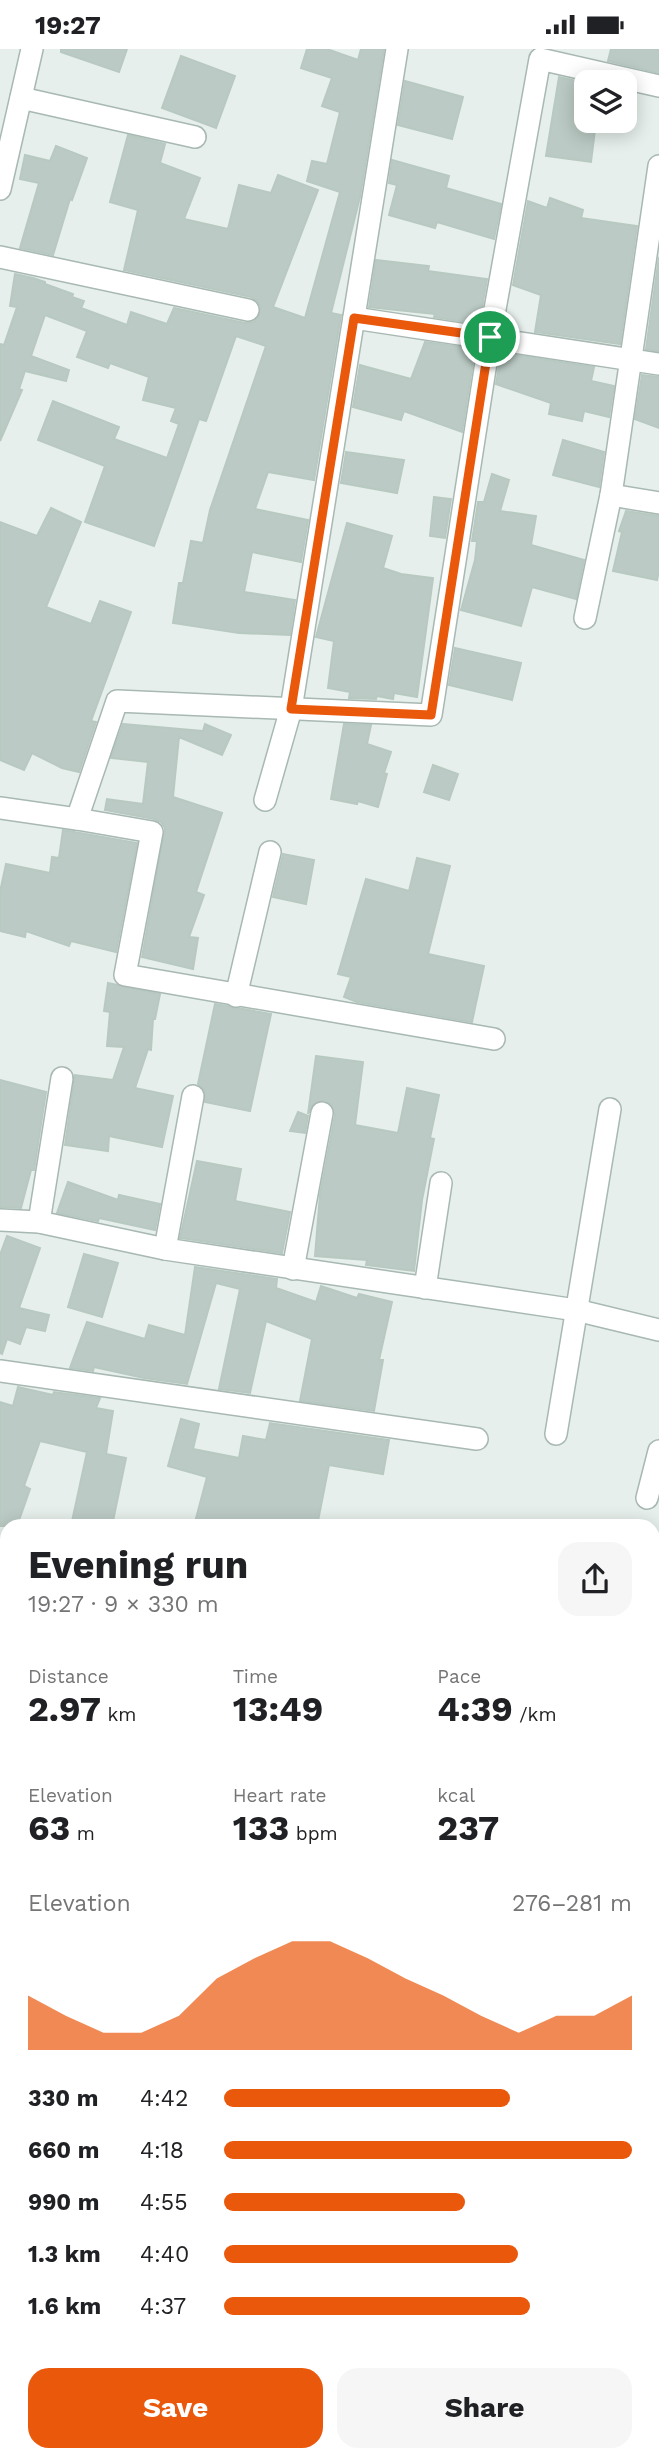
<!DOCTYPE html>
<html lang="en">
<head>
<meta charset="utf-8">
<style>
  body { margin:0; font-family:"Work Sans",sans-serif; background:#f6f6f6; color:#202124; height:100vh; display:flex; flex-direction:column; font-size:26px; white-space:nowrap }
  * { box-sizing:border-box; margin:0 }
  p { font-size:23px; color:#757577 }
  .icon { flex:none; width:38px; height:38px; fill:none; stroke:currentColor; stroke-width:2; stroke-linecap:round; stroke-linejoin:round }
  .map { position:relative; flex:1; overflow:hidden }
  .sheet { position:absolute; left:0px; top:1470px; width:660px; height:943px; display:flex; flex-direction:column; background:#fff; border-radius:21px 21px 0 0; box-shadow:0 4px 18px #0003 }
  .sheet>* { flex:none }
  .tools { position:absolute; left:574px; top:21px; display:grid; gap:14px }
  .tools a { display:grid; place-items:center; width:63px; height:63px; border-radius:14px; background:#fff; box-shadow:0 4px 18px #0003; font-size:35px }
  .pin { position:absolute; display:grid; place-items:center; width:60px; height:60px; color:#fff; margin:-30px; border:4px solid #fff; border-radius:50%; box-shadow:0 2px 7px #0007 }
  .round { display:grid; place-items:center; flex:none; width:74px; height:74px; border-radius:21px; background:#f6f6f6 }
  .headline { display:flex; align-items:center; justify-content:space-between; height:119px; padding:0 28px }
  h1 { font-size:38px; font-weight:700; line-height:52px }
  .figures { display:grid; grid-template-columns:repeat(3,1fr); gap:10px; height:119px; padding:7px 28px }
  .figures div { display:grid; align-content:center }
  .figures b { font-size:35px; font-weight:700 }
  .figures small { font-size:19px; font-weight:400 }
  .figures p { font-size:19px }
  .chart { height:196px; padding:14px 28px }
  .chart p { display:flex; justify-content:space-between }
  .chart svg { width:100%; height:126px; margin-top:7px; fill:#ea580c; opacity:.7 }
  .primary-button { display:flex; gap:14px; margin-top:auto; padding:14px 28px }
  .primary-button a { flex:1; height:80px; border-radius:21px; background:#ea580c; color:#fff; font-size:28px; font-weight:700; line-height:80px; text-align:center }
  .primary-button a+a { background:#f6f6f6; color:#202124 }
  ul { padding:0 28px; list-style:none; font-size:23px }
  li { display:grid; grid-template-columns:112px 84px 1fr; align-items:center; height:52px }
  li i { height:18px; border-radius:9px; background:#ea580c }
  .status { display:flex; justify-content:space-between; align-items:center; height:49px; padding:0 35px; background:#fff; direction:ltr }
  .status svg { height:19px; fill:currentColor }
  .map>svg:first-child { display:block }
  .building { fill:#bbcac4; stroke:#b8c9c2; stroke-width:2 }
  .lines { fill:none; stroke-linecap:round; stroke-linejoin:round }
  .minor-casing { stroke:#a8b8b2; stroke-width:24 }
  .tertiary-casing { stroke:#a8b8b2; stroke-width:24 }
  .minor { stroke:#fff; stroke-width:21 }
  .tertiary { stroke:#fff; stroke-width:21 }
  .route-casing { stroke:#fff; stroke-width:14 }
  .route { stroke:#ea580c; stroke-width:9 }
</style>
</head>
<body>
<div class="status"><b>19:27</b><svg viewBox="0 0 49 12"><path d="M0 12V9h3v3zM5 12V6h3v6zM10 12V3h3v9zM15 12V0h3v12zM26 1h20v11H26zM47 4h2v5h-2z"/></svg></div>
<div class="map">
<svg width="659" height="2413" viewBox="0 0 659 2413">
  <rect width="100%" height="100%" fill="#e6efeb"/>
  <g class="building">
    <path d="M61,0H127L119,23L61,3Z"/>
    <path d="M307,0H327L358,11L361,0H384L360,148L331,264L341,266L314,431L268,423L255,460L308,471L301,513L252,503L244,543L295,551L290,586L239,584L173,574L179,534H183L191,492L203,494L210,461L266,297L236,287L206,372L199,370L154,497L85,473L105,417L38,391L53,352L119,378L114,390L167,409L179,375L171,372L176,359L143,351L149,328L110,314L108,319L77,308L87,282L45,266L31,307L69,321L66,332L25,322L19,340L22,341L0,392V295L4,296L17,258L10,257L15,225L33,229L45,233V235L73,245L72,248L84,252L81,259L127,276L131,263L167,275L174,259L245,274L253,273L258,269L261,258L257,252L251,248L124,221L138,161L110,153L128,86L165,95L160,114L200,129L184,170L228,180L239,136L271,144L278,126L318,141L273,258L305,269L340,143L307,132L312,112L327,115L340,63L322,57L332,29L301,19Z"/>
    <path d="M611,0H659V24L608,12Z"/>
    <path d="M181,7L235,27L216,79L162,59Z"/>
    <path d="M559,28L586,34V80L595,81L591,113L546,107Z"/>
    <path d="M405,32L463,48L452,90L398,76Z"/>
    <path d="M56,97L87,109L72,151L70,150L53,206L20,199L39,134L20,130L25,106L50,112Z"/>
    <path d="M392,111L449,127L446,139L501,155L494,190L437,173L435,179L389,166L397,136L389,134Z"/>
    <path d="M550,149L583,161L581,169L637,177L620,295L535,283L541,246L513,236L528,152L547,159Z"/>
    <path d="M659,208V302L646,300Z"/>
    <path d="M376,211L429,217L428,222L487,230L479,275L434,268L435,265L369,258Z"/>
    <path d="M425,293L475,300L462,383L404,362L401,371L353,358L360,316L411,330Z"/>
    <path d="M501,304L594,318L591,332L614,337L609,368L584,362L582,372L549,365L551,354L496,335Z"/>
    <path d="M642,326L659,328V379L635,370Z"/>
    <path d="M563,391L604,403L599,438L553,426Z"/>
    <path d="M346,403L404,411L397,444L341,434Z"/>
    <path d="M492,425L509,431L500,462L536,467L531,496L584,511L576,550L532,538L521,577L461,561L475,511L477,492H472L478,453H484Z"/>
    <path d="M434,448L451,450L445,489L430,487Z"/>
    <path d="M51,459L81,473L46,558L91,575L100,552L131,563L91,672L96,673L79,723L62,719L32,704L24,721L0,711V473L37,487Z"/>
    <path d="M626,462L659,467V522L657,531L613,522L622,483L619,482Z"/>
    <path d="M347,474L392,487L383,519L401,525L433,529L417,648L394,644L393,650L377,647L376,650L349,649L350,643L328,639L334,592L316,588Z"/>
    <path d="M455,599L521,614L512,651L449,636Z"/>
    <path d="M123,675L203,682L205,675L231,686L222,706L179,688L173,748L222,764L196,843L204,846L189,888L198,889L193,920L142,908L165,779L161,773L154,770L105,761L107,750L143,755L148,713L111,709Z"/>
    <path d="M344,675L371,676L367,695L391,703L384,724L387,725L378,758L358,752L357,755L331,750Z"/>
    <path d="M433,716L458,725L449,751L424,743Z"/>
    <path d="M63,781L137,794L116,903L71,892L69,897L26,882L25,888L0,882V843L6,815L50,824L52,808L59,809Z"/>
    <path d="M283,805L314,811L306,855L273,848Z"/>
    <path d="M417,809L450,817L428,905L484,917L472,973L357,953L344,948L351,928L338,925L366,830L409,842Z"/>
    <path d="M108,934L160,945L155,970H153L151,1001L148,1000L135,1039L173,1047L162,1098L109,1087L108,1102L65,1096L75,1026L113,1031L124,998L107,997L110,963L104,962Z"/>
    <path d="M215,955L271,965L250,1062L205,1053V1042L198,1035Z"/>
    <path d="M316,1007L363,1013L355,1076L398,1084L407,1039L439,1046L430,1089L434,1090L422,1151L414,1222L366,1216L367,1211L315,1207L320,1146L335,1066L331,1055L324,1051L313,1055L308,1065Z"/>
    <path d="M0,1031L46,1043L34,1121H31L21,1159L0,1158Z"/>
    <path d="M298,1063L308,1067L305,1084L290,1082Z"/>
    <path d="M197,1112L241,1120L235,1152L290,1163L282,1204L180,1189Z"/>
    <path d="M68,1133L118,1151L119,1146L160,1155L155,1181L99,1169L98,1172L57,1164Z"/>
    <path d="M7,1187L40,1199L19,1259L49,1266L45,1282L26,1278L20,1295L7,1290L2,1305L0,1304V1206Z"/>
    <path d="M84,1205L118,1214L102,1268L68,1258Z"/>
    <path d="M195,1218L277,1230L276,1239L316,1253L321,1237L357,1249L359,1245L392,1253L379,1311H383L374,1362L300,1352L312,1290L266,1272L250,1344L219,1340L240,1240L216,1234L187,1335L144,1329L94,1318L93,1322L70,1319L87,1273L145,1290L149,1276L185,1286Z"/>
    <path d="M18,1338L53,1346L54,1343L100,1349L96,1359L113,1362L106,1405L126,1409L112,1477H71L87,1403L40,1392L24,1437L30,1440L17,1477H0V1353L13,1357Z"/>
    <path d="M181,1370L199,1375L193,1400L239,1409L243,1387L266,1391L270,1374L389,1391L383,1425L329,1416L317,1477H194L207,1428L168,1417Z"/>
  </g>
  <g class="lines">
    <defs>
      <g id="minor">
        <path d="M21,49L195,88"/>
        <path d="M659,117L611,446L659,454"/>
        <path d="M0,208L248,261"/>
        <path d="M354,269L659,315"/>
        <path d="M585,569L611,446"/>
        <path d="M265,751L291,660L397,0"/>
        <path d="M0,759L77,770L117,652L431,666L490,288L540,10L659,37"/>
        <path d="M77,770L152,783L125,926L494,990"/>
        <path d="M236,947L270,803"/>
        <path d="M0,1171L39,1173L165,1200L576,1261L659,1281"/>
        <path d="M39,1173L62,1029"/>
        <path d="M165,1200L193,1047"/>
        <path d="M293,1220L322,1064"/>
        <path d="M425,1239L441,1134"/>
        <path d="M0,1322L477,1390"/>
        <path d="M556,1385L610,1060"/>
        <path d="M647,1449L659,1402"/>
        <path d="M0,1528L7,1530"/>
        <path d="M653,1644L659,1645"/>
        <path d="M0,1758H7"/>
        <path d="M653,1934L659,1936"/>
        <path d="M653,2105L659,2107"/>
        <path d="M653,2191L659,2167"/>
        <path d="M653,2227L659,2229"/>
        <path d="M107,2413L109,2406"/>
        <path d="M257,2413L259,2406"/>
        <path d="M298,2413L299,2406"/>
        <path d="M437,2413L439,2406"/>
        <path d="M594,2413L596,2406"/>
      </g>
      <g id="tertiary">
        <path d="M0,140L32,0"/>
        <path d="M653,1709L659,1706"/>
        <path d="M0,2004L7,2001"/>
      </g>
    </defs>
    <use href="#minor" class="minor-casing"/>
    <use href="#tertiary" class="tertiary-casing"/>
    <use href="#minor" class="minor"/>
    <use href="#tertiary" class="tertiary"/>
  </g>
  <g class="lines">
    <defs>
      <path id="route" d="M354,269L490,288L431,666L291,660Z"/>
    </defs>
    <use href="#route" class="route-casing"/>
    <use href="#route" class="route"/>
  </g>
</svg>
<div class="tools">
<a><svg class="icon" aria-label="layers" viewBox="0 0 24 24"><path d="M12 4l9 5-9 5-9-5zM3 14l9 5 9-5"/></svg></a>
</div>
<div class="pin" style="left:490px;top:288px;background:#1e9e55"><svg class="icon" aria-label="arrive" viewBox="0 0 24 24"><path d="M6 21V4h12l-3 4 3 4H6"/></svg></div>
<section class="sheet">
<div class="headline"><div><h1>Evening run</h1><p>19:27 · 9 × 330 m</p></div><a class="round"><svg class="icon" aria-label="share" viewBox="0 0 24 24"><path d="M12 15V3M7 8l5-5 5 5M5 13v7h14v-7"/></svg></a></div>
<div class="figures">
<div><p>Distance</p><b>2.97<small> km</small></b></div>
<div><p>Time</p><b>13:49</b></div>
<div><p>Pace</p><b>4:39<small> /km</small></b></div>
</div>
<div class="figures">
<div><p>Elevation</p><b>63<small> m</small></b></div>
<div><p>Heart rate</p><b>133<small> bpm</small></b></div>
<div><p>kcal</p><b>237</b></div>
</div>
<div class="chart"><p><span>Elevation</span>276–281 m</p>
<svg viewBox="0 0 160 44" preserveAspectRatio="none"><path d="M0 44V25L10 32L20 38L30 38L40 32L50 19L60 12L70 6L80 6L90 12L100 19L110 25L120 32L130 38L140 32L150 32L160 25V44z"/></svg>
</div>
<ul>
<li><b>330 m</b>4:42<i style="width:70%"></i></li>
<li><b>660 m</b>4:18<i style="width:100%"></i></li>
<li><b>990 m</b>4:55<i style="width:59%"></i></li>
<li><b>1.3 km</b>4:40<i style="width:72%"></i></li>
<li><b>1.6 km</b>4:37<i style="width:75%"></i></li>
</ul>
<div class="primary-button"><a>Save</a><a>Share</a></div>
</section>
</div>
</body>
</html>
